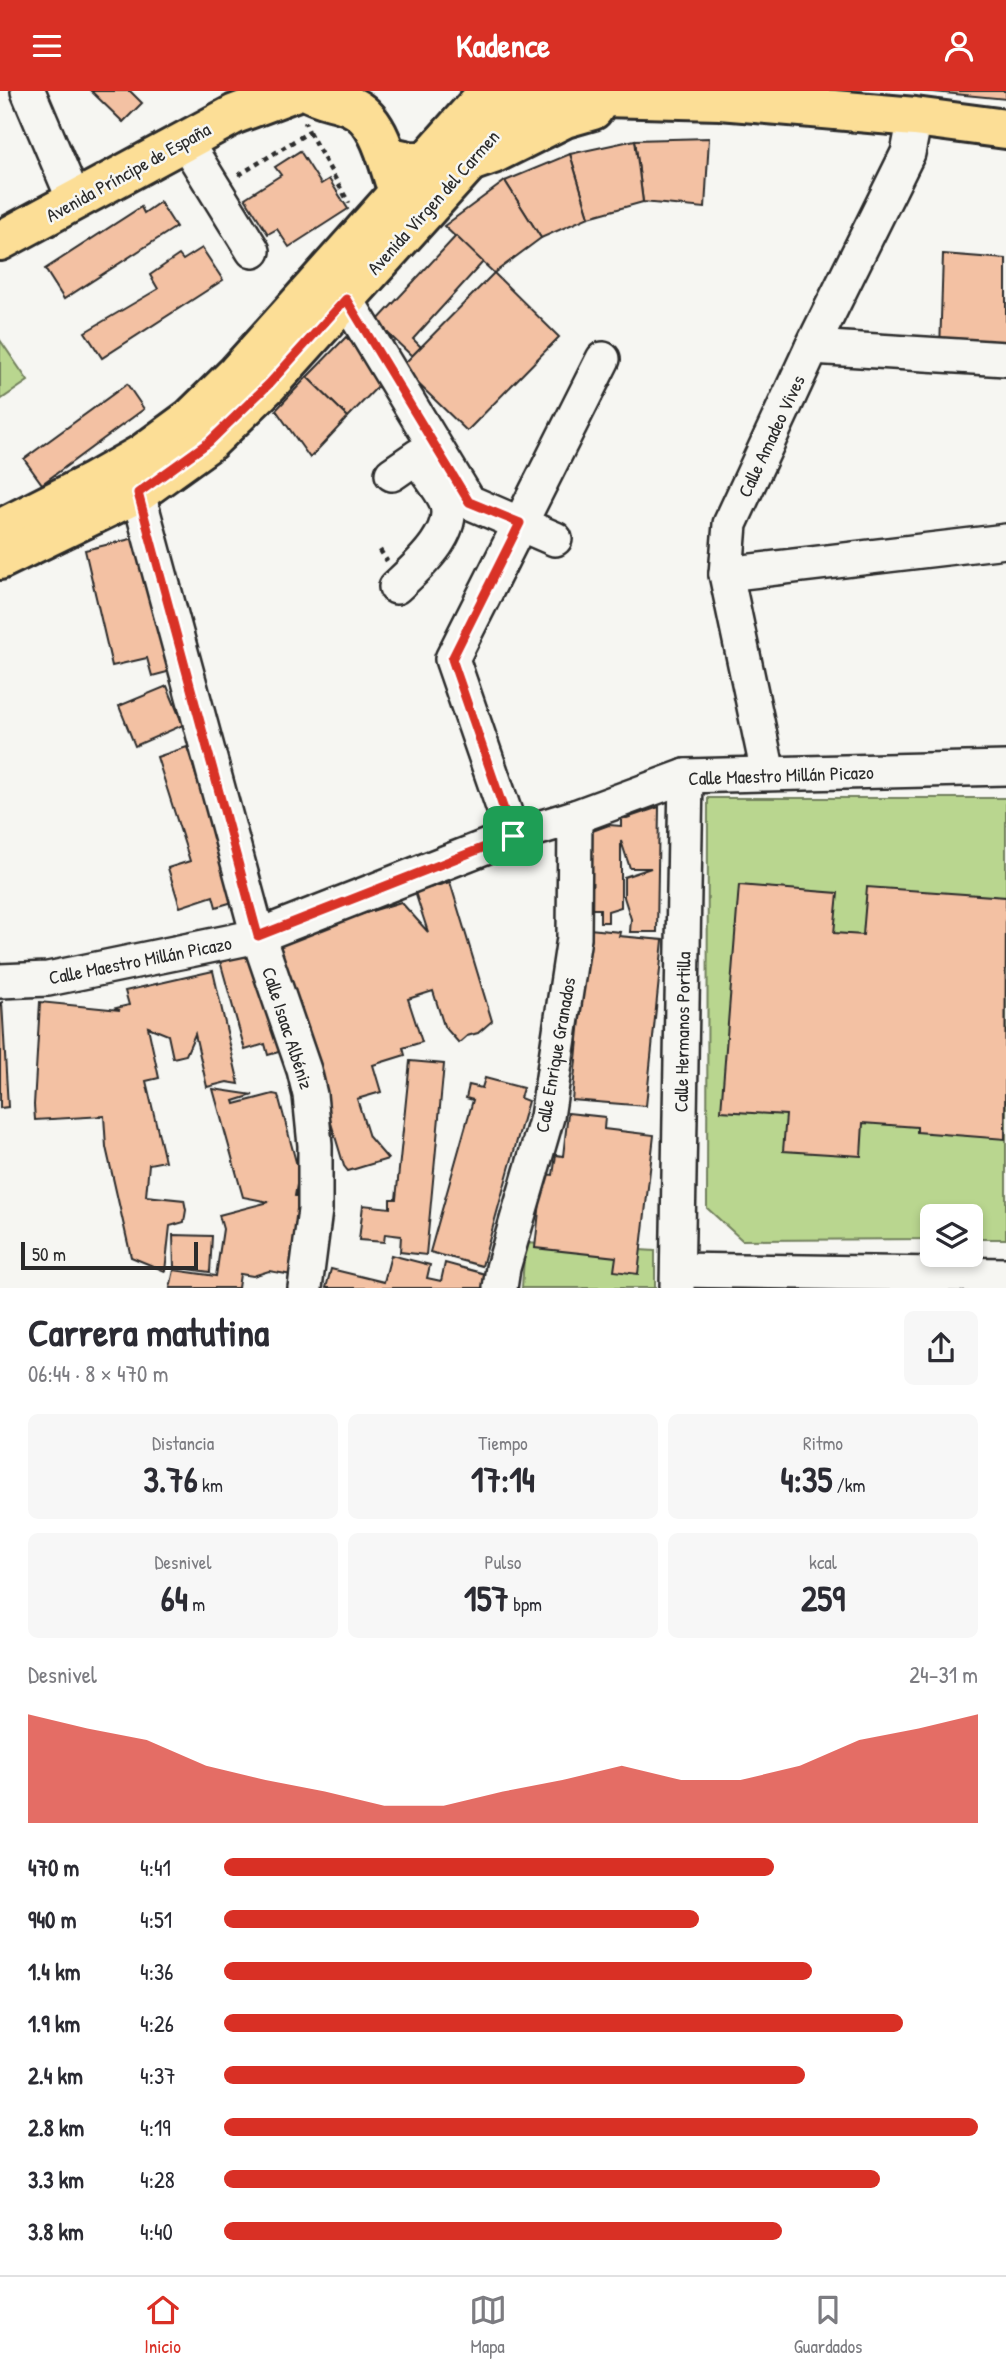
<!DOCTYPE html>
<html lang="es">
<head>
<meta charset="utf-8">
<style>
  body { margin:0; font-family:"Patrick Hand",sans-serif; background:#f7f7f7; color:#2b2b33; height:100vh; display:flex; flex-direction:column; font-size:26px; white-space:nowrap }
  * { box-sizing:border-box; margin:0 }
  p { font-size:23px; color:#7c7c81 }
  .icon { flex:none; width:38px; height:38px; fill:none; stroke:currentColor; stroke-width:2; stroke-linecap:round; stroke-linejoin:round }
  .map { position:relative; height:1197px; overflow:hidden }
  .side { display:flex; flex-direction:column; background:#fff; flex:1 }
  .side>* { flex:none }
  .fabs { position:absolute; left:920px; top:1113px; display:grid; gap:14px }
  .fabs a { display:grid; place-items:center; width:63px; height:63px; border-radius:10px; background:#fff; box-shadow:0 4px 10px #0003; font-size:35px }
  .scale { position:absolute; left:21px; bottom:18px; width:177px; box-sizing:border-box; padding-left:7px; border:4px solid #2b2b2b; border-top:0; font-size:19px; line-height:24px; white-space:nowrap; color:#2b2b2b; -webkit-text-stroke:5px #f6f6f2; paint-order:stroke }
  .pin { position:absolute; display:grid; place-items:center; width:60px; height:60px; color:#fff; margin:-30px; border-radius:14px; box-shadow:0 4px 10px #0006 }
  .round { display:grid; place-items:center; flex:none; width:74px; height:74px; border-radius:10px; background:#f7f7f7 }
  .headline { display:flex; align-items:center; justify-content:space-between; height:119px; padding:0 28px }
  h1 { font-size:38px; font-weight:700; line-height:52px }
  .stats { display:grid; grid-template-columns:repeat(3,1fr); gap:10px; height:119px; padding:7px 28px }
  .stats div { display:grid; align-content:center; border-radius:10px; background:#f7f7f7; text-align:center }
  .stats b { font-size:35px; font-weight:700 }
  .stats small { font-size:19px; font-weight:400 }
  .stats p { font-size:19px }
  .chart { height:196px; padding:14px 28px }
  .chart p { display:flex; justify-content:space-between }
  .chart svg { width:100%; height:126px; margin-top:7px; fill:#d93025; opacity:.7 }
  ul { padding:0 28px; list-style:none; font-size:23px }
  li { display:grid; grid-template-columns:112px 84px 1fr; align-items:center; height:52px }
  li i { height:18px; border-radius:9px; background:#d93025 }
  header { display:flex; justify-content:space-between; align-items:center; height:91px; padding:0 28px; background:#d93025; color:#fff; font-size:32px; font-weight:700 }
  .menu { display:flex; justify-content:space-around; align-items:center; height:98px; border-top:2px solid #e1e1e2; background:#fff; font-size:19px; color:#7c7c81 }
  .menu a { display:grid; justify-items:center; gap:4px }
  .menu .selected { color:#d93025 }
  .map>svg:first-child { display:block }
  .green { fill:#b9d68f; stroke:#72805d; stroke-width:2 }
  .building { fill:#f3c1a3; stroke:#2b2b2b; stroke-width:2 }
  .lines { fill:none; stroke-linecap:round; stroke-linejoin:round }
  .minor-casing { stroke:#2b2b2b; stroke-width:38 }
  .major-casing { stroke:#2b2b2b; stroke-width:44 }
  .path { stroke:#2b2b2b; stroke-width:4.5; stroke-dasharray:5 5; stroke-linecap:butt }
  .minor { stroke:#f6f6f2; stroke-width:33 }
  .major { stroke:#fcde96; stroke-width:38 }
  .route-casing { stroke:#fff; stroke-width:14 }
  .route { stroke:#d93025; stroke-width:9 }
  .labels { text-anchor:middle; stroke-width:5; stroke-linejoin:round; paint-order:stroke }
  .street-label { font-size:19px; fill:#2b2b2b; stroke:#f6f6f2 }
</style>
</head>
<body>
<header><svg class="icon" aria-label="menu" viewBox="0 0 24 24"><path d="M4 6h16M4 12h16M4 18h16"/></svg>Kadence<svg class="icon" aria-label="person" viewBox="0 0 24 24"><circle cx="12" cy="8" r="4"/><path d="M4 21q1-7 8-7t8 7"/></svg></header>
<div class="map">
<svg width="1006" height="1197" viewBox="0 0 1006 1197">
  <rect width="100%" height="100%" fill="#f6f6f2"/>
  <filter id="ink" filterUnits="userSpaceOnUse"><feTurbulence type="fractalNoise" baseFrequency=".0143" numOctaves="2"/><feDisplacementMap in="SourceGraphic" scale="14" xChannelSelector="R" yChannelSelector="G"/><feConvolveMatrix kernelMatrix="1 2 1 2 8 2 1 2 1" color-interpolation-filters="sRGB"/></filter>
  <g filter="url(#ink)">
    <g class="green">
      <path d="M0,249L28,290L0,309Z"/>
      <path d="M708,707H1006V1148H971V1125H933V1148L742,1149L707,1117Z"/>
      <path d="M525,1152L655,1160V1197H522Z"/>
    </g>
    <g class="building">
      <path d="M91,0H130L142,12L123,31Z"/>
      <path d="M923,0H1006V8Z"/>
      <path d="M709,47L705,117L643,111L635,49Z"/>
      <path d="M635,49L643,111L589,126L570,63Z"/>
      <path d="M300,60L321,93L329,88L348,118L289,156L277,138L268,143L245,107L281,84L275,76Z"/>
      <path d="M570,63L589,126L541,147L505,90Z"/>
      <path d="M505,90L541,147L494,182L444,135Z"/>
      <path d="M160,111L176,136L64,208L45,178L141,116L144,122Z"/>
      <path d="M456,145L483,171L413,248L421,256L412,265L376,231Z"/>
      <path d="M202,157L223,189L102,267L85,241L158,198L150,184L179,164L183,169Z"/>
      <path d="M943,163L1006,168V263L940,260Z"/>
      <path d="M494,182L559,246L467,340L401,276Z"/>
      <path d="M346,246L387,286L348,326L307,286Z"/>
      <path d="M307,286L348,326L310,367L276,319Z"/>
      <path d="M127,293L144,318L42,393L24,368Z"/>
      <path d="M139,446L171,580L152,585L147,567L112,575L85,459Z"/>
      <path d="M167,595L183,634L135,655L119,615Z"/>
      <path d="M187,656L236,810L216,816L213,805L180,816L168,777L190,770L157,666Z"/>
      <path d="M659,716L657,841H630L631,828L624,806V786L651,777H630L621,750V816L608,820V831H600V818H592V804L586,788L587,742L609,734L621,735V727H627Z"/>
      <path d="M450,791L492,930L478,942L467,945L459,952L444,935L433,900L408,908L422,951L403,957L405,964L373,974L381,1001L357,1008L369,1046L388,1068L348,1080L344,1075L319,992L312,960L279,851L284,847L401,811L428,841L415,801Z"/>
      <path d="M739,794L838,802L834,842L863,844L867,796L1006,806L1005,1048L917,1041V1036L863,1032L861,1065L783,1060L786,1024L721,1020Z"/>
      <path d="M589,838L620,841L619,845L663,849L646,1015L572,1009Z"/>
      <path d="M258,859L282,960L268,964L265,953L245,959L220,870Z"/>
      <path d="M213,880L239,993L227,991L207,996L195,943L186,964L173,967L168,944L148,936L159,987L146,990L165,1070L149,1073L146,1105L184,1109L186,1119L184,1131L170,1135L165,1180L131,1166L106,1056L104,1025L35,1029L34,1014L40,911L120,919L116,917L129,914L125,900Z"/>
      <path d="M2,911L8,1016L0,1017V912Z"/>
      <path d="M410,970L444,973L426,1164L400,1161L401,1145L385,1143L384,1151L359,1149L363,1114L390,1117V1108H396Z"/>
      <path d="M485,987L523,997L520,1007L528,1010L482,1175L430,1161L473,1009L466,1007L469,994L482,997Z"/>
      <path d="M213,998L253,1004L234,1010L235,1013L273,1003L278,1004L299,1082L295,1105L311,1107L298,1185L269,1180L253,1185L240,1183L238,1197H170L174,1179L216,1185L223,1138L219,1124L269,1111L243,1106Z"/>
      <path d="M568,1022L605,1026L604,1038L654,1044L638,1183L614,1180L616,1166L535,1157L543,1083L553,1084L556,1064L563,1065Z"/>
      <path d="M173,1144L212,1145L210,1181L174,1176Z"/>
      <path d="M391,1164L430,1174L427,1187L441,1190L445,1172L489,1184L485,1197H326L331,1178L384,1191Z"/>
    </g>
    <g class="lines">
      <defs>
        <g id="minor">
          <path d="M28,0L75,111"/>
          <path d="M185,50L253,160"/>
          <path d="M346,208L469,411L555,448"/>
          <path d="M812,256L1006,268"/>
          <path d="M392,383L418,365"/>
          <path d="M138,402L258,845L304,979L310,1004L315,1054V1119L305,1197"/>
          <path d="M726,483L1006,450"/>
          <path d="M396,496C416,477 460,440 445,408C440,398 432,388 426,379"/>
          <path d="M768,682L726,483L730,433L812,256L908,62L915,26"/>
          <path d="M513,745L452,568L603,268"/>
          <path d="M0,890L48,888L258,845L513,745L575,726L686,685L1006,677"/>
          <path d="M678,1179L1006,1184"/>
          <path d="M500,1197L503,1177L547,1026L574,847L575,726"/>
          <path d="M677,1197L686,685"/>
        </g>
        <g id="major">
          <path d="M308,0C320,8 336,9 350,15C377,26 386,63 394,89"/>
          <path d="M547,0L602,6L720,9L915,26L1006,38"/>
          <path d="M387,65L409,70L470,71L493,63L565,27L593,19L602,6"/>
          <path d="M0,150L235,23L297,0"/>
          <path d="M0,438L91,392L142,363L191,327L237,282L489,0"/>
          <path d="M0,469L138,402L209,351L269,293L534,0"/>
        </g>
      </defs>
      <use href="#minor" class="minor-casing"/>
      <use href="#major" class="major-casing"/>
      <g class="path">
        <path d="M309,41L349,112"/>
        <path d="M239,84L309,41L305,31"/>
        <path d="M380,459L387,470"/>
      </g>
      <use href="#minor" class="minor"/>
      <use href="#major" class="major"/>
    </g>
  </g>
  <g class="lines" filter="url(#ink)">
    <defs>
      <path id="route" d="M346,208L469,411L520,432L452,568L513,745L258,845L138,402L209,351L269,293Z"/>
    </defs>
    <use href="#route" class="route-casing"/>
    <use href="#route" class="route"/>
  </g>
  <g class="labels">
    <g class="street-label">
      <text transform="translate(128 81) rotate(-29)" y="7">Avenida Príncipe de España</text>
      <text transform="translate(433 111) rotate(-48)" y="7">Avenida Virgen del Carmen</text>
      <text transform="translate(771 345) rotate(-65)" y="7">Calle Amadeo Vives</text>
      <text transform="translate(781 684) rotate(-2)" y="7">Calle Maestro Millán Picazo</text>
      <text transform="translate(140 869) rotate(-11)" y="7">Calle Maestro Millán Picazo</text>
      <text transform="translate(288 937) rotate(72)" y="7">Calle Isaac Albéniz</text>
      <text transform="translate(682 941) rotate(-89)" y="7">Calle Hermanos Portilla</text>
      <text transform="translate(555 964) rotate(-80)" y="7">Calle Enrique Granados</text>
    </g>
  </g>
</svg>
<div class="fabs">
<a><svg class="icon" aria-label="layers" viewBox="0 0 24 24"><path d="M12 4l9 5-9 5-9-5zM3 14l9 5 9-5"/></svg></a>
</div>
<div class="scale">50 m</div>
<div class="pin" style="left:513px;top:745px;background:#1e9e55"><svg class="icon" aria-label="arrive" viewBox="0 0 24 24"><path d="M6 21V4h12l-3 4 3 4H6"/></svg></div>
</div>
<section class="side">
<div class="headline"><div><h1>Carrera matutina</h1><p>06:44 · 8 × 470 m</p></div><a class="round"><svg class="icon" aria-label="share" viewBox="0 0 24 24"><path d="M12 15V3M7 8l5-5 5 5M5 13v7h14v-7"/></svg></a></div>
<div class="stats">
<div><p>Distancia</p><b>3.76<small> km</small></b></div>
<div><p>Tiempo</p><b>17:14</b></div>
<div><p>Ritmo</p><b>4:35<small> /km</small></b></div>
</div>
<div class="stats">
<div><p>Desnivel</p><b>64<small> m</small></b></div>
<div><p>Pulso</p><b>157<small> bpm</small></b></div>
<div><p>kcal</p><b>259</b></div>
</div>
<div class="chart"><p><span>Desnivel</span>24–31 m</p>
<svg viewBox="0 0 160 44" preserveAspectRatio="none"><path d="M0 44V6L10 11L20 15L30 24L40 29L50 33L60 38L70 38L80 33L90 29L100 24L110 29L120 29L130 24L140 15L150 11L160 6V44z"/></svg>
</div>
<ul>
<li><b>470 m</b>4:41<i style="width:73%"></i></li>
<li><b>940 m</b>4:51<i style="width:63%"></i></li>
<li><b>1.4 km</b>4:36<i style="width:78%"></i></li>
<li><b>1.9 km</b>4:26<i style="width:90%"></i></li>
<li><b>2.4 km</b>4:37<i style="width:77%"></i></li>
<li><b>2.8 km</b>4:19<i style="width:100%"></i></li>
<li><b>3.3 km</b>4:28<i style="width:87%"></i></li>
<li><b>3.8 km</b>4:40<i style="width:74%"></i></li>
</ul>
</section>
<nav class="menu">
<a class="selected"><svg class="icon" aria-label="home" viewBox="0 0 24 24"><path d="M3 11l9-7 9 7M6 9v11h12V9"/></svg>Inicio</a>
<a><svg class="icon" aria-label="map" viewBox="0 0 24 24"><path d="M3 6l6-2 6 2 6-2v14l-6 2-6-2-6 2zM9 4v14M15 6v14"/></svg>Mapa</a>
<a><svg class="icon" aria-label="saved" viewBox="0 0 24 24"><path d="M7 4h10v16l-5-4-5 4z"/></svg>Guardados</a>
</nav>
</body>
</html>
